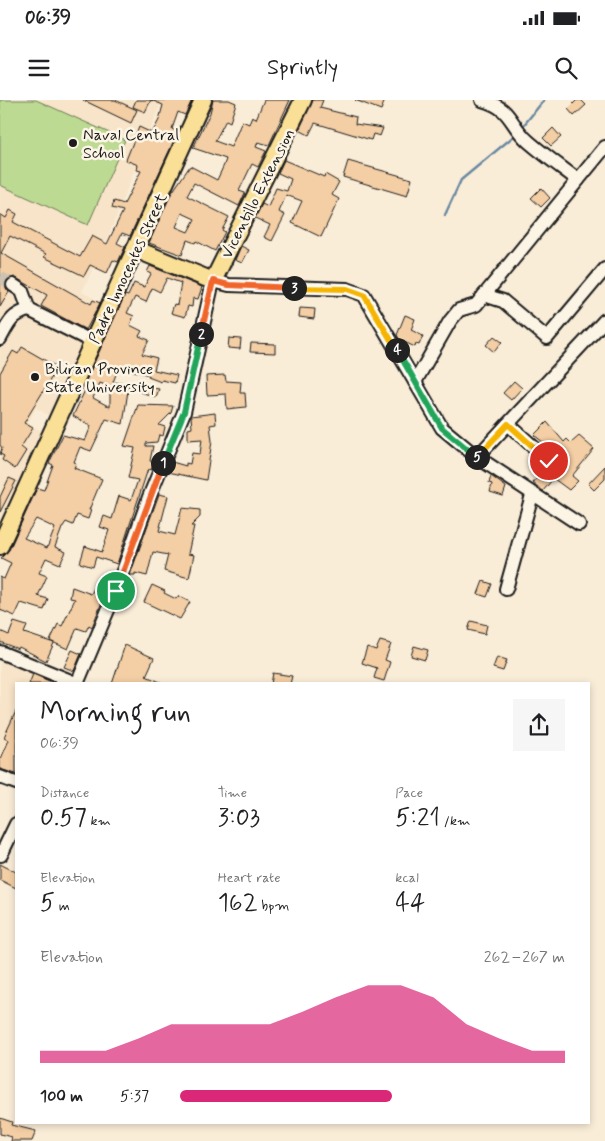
<!DOCTYPE html>
<html lang="en">
<head>
<meta charset="utf-8">
<style>
  body { margin:0; font-family:Mynerve,sans-serif; background:#f6f6f6; color:#202124; height:100vh; display:flex; flex-direction:column; font-size:19px; white-space:nowrap }
  * { box-sizing:border-box; margin:0 }
  p { font-size:16px; color:#757577 }
  .icon { flex:none; width:28px; height:28px; fill:none; stroke:currentColor; stroke-width:2; stroke-linecap:round; stroke-linejoin:round }
  .map { position:relative; flex:1; overflow:hidden }
  .side { position:absolute; left:15px; top:582px; width:575px; height:442px; display:flex; flex-direction:column; background:#fff; border-radius:0px; box-shadow:0 2px 8px #0003 }
  .side>* { flex:none }
  .pin { position:absolute; display:grid; place-items:center; width:42px; height:42px; color:#fff; margin:-21px; border:2px solid #fff; border-radius:50%; box-shadow:0 1px 5px #0007 }
  .km { position:absolute; width:25px; height:25px; margin:-12px; border-radius:50%; background:#222; color:#fff; font-size:14px; line-height:25px; text-align:center }
  .round { display:grid; place-items:center; flex:none; width:52px; height:52px; border-radius:0px; background:#f6f6f6 }
  .overview { display:flex; align-items:center; justify-content:space-between; height:85px; padding:0 25px }
  h1 { font-size:28px; font-weight:600; line-height:38px }
  .figures { display:grid; grid-template-columns:repeat(3,1fr); gap:8px; height:85px; padding:5px 25px }
  .figures div { display:grid; align-content:center }
  .figures b { font-size:25px; font-weight:600 }
  .figures small { font-size:14px; font-weight:400 }
  .figures p { font-size:14px }
  .chart { height:140px; padding:10px 25px }
  .chart p { display:flex; justify-content:space-between }
  .chart svg { width:100%; height:90px; margin-top:5px; fill:#db2777; opacity:.7 }
  ul { padding:0 25px; list-style:none; font-size:16px }
  li { display:grid; grid-template-columns:80px 60px 1fr; align-items:center; height:38px }
  li i { height:12px; border-radius:6px; background:#db2777 }
  .status { display:flex; justify-content:space-between; align-items:center; height:35px; padding:0 25px; background:#fff; direction:ltr }
  .status svg { height:14px; fill:currentColor }
  header { display:flex; justify-content:space-between; align-items:center; height:65px; padding:0 25px; background:#fff; font-size:22px; font-weight:600 }
  .map>svg:first-child { display:block }
  .built { fill:#f8e4c8 }
  .green { fill:#bcda92; stroke:#6c7b57 }
  .lines { fill:none; stroke-linecap:round; stroke-linejoin:round }
  .stream { stroke:#6a89a2; stroke-width:2.5 }
  .building { fill:#f4cea4; stroke:#1c1c1c; fill-rule:evenodd }
  .minor-tunnel { stroke:#cec3b2; stroke-width:12; stroke-dasharray:12 6; stroke-linecap:butt }
  .minor-casing { stroke:#1c1c1c; stroke-width:16 }
  .major-casing { stroke:#1c1c1c; stroke-width:20 }
  .minor { stroke:#fcf5e5; stroke-width:12 }
  .major { stroke:#fadf96; stroke-width:16 }
  .split-1-casing { stroke:#fff; stroke-width:10 }
  .split-2-casing { stroke:#fff; stroke-width:10 }
  .split-3-casing { stroke:#fff; stroke-width:10 }
  .split-4-casing { stroke:#fff; stroke-width:10 }
  .split-5-casing { stroke:#fff; stroke-width:10 }
  .split-6-casing { stroke:#fff; stroke-width:10 }
  .split-1 { stroke:#f0652b; stroke-width:6 }
  .split-2 { stroke:#22a559; stroke-width:6 }
  .split-3 { stroke:#f0652b; stroke-width:6 }
  .split-4 { stroke:#f5b400; stroke-width:6 }
  .split-5 { stroke:#22a559; stroke-width:6 }
  .split-6 { stroke:#f5b400; stroke-width:6 }
  .poi-dot { fill:#1c1c1c; stroke:#fcf5e5; stroke-width:2 }
  .labels { text-anchor:middle; stroke-width:5; stroke-linejoin:round; paint-order:stroke }
  .poi-label { font-size:16px; fill:#1c1c1c; stroke:#fcf5e5; text-anchor:start }
  .street-label { font-size:16px; fill:#1c1c1c; stroke:#fcf5e5 }
</style>
</head>
<body>
<div class="status"><b>06:39</b><svg viewBox="0 0 49 12"><path d="M0 12V9h3v3zM5 12V6h3v6zM10 12V3h3v9zM15 12V0h3v12zM26 1h20v11H26zM47 4h2v5h-2z"/></svg></div>
<header><svg class="icon" aria-label="menu" viewBox="0 0 24 24"><path d="M4 6h16M4 12h16M4 18h16"/></svg>Sprintly<svg class="icon" aria-label="search" viewBox="0 0 24 24"><circle cx="10" cy="10" r="6"/><path d="M15 15l6 6"/></svg></header>
<div class="map">
<svg width="605" height="1041" viewBox="0 0 605 1041">
  <rect width="100%" height="100%" fill="#faedd8"/>
  <filter id="ink" filterUnits="userSpaceOnUse"><feTurbulence type="fractalNoise" baseFrequency=".02" numOctaves="2"/><feDisplacementMap in="SourceGraphic" scale="10" xChannelSelector="R" yChannelSelector="G"/><feConvolveMatrix kernelMatrix="1 2 1 2 8 2 1 2 1" color-interpolation-filters="sRGB"/></filter>
  <g filter="url(#ink)">
    <g class="built">
      <path d="M0,0H162L107,140L82,192L104,204L51,317L36,308L28,323L43,332L0,426Z"/>
      <path d="M0,558L65,584H16V677L0,671Z"/>
    </g>
    <path class="green" d="M0,0H36L125,40L88,125L0,85Z"/>
    <g class="lines">
      <g class="stream">
        <path d="M523,26L544,0"/>
        <path d="M445,115L461,80L514,36"/>
      </g>
    </g>
    <g class="building">
      <path d="M83,0H115L137,10L131,23Z"/>
      <path d="M136,0H151L145,12L133,7Z"/>
      <path d="M151,0H192L185,15L178,12L172,29L178,32L130,136L122,133L117,143L125,147L118,162L113,160L107,173L90,165L84,176L44,157L46,154L10,136L1,153L91,204L93,200L100,203L86,230L41,206L47,195L14,177L6,181V188L9,192L0,207V114L6,118L10,110L17,114L13,122L80,157L92,136L107,144L123,111L112,108L114,101L124,104L141,71L137,70L138,65L126,60L139,27L152,33L159,20L163,5Z"/>
      <path d="M213,0H229L236,3L230,22L226,20L215,41L231,47L242,21L249,24L252,17L256,19L264,0H290L269,45L258,42L256,47L266,51L258,67L252,64L239,91L245,93L239,106L194,83L187,96L229,117L222,130L225,132L215,151L196,141L195,143L187,140L182,155L149,143L171,94L190,66L217,80L224,65L226,59L193,48L210,13ZM182,113L195,119L188,132L176,127Z"/>
      <path d="M313,0H323L320,8L356,17L355,24L383,28L380,36L373,34L371,40L315,23L309,35L299,30Z"/>
      <path d="M355,0H385L381,10Z"/>
      <path d="M577,0H581L586,5L574,16L568,9Z"/>
      <path d="M553,28L561,37L551,46L543,38Z"/>
      <path d="M284,60L324,77L325,74L339,82L332,95L339,99L321,137L292,123L302,101L286,95L279,112L285,115L272,141L264,137L270,125L255,118L262,104L268,107L276,88L287,91L291,79L278,73Z"/>
      <path d="M348,61L412,79L407,96L343,77Z"/>
      <path d="M541,88L550,98L541,107L531,98Z"/>
      <path d="M241,146L249,150L242,163L235,160Z"/>
      <path d="M150,166L202,187L198,199L193,198L192,207L188,206L185,217L171,213L174,204L177,205L181,183L167,178L160,192L152,188L146,202L135,197L127,213L134,216L130,225L142,231L139,236L149,240L142,254L157,258L154,270L177,275L175,283L162,280L161,282L148,277L149,275L119,267L113,282L129,284L123,324L106,319L91,351L80,347L74,362L76,363L74,368L102,379L89,410H91L88,419L77,415L73,425L66,422L62,428L55,447L66,452L60,464L46,458L39,473L47,476L38,496L48,499L44,510L21,503L15,516L0,510V477L4,479L11,463L1,458L9,450L37,388L44,390L53,365L49,363L63,335L85,341L91,326L73,316L86,288L83,287L125,195L128,196L134,183L144,187L151,174L147,172ZM100,283L110,287V307L93,298ZM36,419L55,428L47,448L24,438Z"/>
      <path d="M300,208L315,209L314,219L299,217Z"/>
      <path d="M405,215L415,219L411,230L423,236L419,245L416,244L415,247L400,240L397,235Z"/>
      <path d="M494,236L502,242L494,252L486,245Z"/>
      <path d="M229,238L241,239L240,249L228,248Z"/>
      <path d="M251,243L275,244V253L250,252Z"/>
      <path d="M22,247L55,266L50,273L53,275L24,323L33,328L21,347L26,351L15,369L2,360L4,356L0,354L2,348L0,345V273L13,251L18,254Z"/>
      <path d="M225,275L226,281L241,282L240,293H245L246,307L227,309L226,294L207,295L206,276Z"/>
      <path d="M514,281L522,288L511,300L503,293Z"/>
      <path d="M132,285L159,289L156,297L131,289Z"/>
      <path d="M138,305L173,306L171,313L159,325L165,327L163,336L159,335L157,342L146,343V346H153L150,361L154,363L151,370L148,369L117,464L96,457L93,467L80,463L85,446L102,452L109,430L100,427L104,416L112,419L119,396L131,400L138,380L128,378L135,348L124,346Z"/>
      <path d="M215,313L216,324L210,325L212,341L206,380L168,372L172,362L186,366V363L190,364L192,353L200,354L202,339L188,340V329L192,328L191,316Z"/>
      <path d="M547,322L564,342L567,339L571,343L579,336L594,349L572,376L578,381L569,390L550,376L566,359L551,343L548,346L534,335Z"/>
      <path d="M605,366V379L594,390L588,384Z"/>
      <path d="M542,372L552,380L543,391L533,383Z"/>
      <path d="M491,376L506,387L503,396L490,392L492,384L489,383Z"/>
      <path d="M9,378L16,381L0,412V397Z"/>
      <path d="M159,394L168,396L159,431L175,435L182,408L200,410V417L191,426H194L188,454L194,455L189,478L164,471L168,455L153,452L147,476L135,473V475H130Z"/>
      <path d="M100,477L110,482L92,527L89,525L86,531L77,528L68,549L50,541L58,524L62,526L75,499L70,498L72,487L91,494Z"/>
      <path d="M483,481L492,484L487,497L478,494Z"/>
      <path d="M152,485L165,491L164,493L176,499L178,496L190,502L180,519L144,502Z"/>
      <path d="M471,521L487,525L485,534L468,530Z"/>
      <path d="M14,522L27,526L24,533L54,543L46,561L19,547L18,549L0,542V531L9,535Z"/>
      <path d="M380,541L391,544L385,560L390,562L384,581L374,578L377,568L362,563L367,547L376,550Z"/>
      <path d="M125,545L154,558L146,576L165,584H112Z"/>
      <path d="M414,546L428,550L425,560L411,556Z"/>
      <path d="M72,550L81,554L74,571L64,567Z"/>
      <path d="M497,557L507,560L503,571L493,568Z"/>
      <path d="M273,573L292,576L290,584H271Z"/>
      <path d="M33,574L56,584H29Z"/>
      <path d="M16,611V674L0,669V661L9,640L4,637Z"/>
      <path d="M0,764L16,772V788L0,780Z"/>
      <path d="M0,1018L12,1022L11,1025L36,1031L32,1041H11L12,1037L0,1034Z"/>
    </g>
    <g class="lines">
      <path class="minor-tunnel" d="M0,177L13,185"/>
      <defs>
        <g id="minor">
          <path d="M482,0C513,9 508,23 528,41C544,55 561,67 578,80"/>
          <path d="M13,185L22,191L29,210"/>
          <path d="M484,195L503,201L547,238L605,169"/>
          <path d="M0,239C8,224 12,214 29,210L93,242"/>
          <path d="M415,282L450,221L459,210L476,205L605,47"/>
          <path d="M508,324L549,361"/>
          <path d="M477,357L605,220"/>
          <path d="M506,489L532,395"/>
          <path d="M0,552L78,584"/>
          <path d="M77,584L116,491L149,397L184,312L213,181L229,185L347,189L364,195L442,328L477,357L579,424"/>
          <path d="M0,677L16,683"/>
          <path d="M1,755L16,724"/>
        </g>
        <g id="major">
          <path d="M135,149L213,181L303,0"/>
          <path d="M0,446L203,0"/>
        </g>
      </defs>
      <use href="#minor" class="minor-casing"/>
      <use href="#major" class="major-casing"/>
      <use href="#minor" class="minor"/>
      <use href="#major" class="major"/>
    </g>
  </g>
  <g class="lines" filter="url(#ink)">
    <defs>
      <path id="split-1" d="M116,491L163,363"/>
      <path id="split-2" d="M163,363L184,312L201,234"/>
      <path id="split-3" d="M201,234L213,181L229,185L294,188"/>
      <path id="split-4" d="M294,188L347,189L364,195L397,250"/>
      <path id="split-5" d="M397,250L442,328L477,357"/>
      <path id="split-6" d="M477,357L508,324L549,361"/>
    </defs>
    <use href="#split-1" class="split-1-casing"/>
    <use href="#split-2" class="split-2-casing"/>
    <use href="#split-3" class="split-3-casing"/>
    <use href="#split-4" class="split-4-casing"/>
    <use href="#split-5" class="split-5-casing"/>
    <use href="#split-6" class="split-6-casing"/>
    <use href="#split-1" class="split-1"/>
    <use href="#split-2" class="split-2"/>
    <use href="#split-3" class="split-3"/>
    <use href="#split-4" class="split-4"/>
    <use href="#split-5" class="split-5"/>
    <use href="#split-6" class="split-6"/>
  </g>
  <g class="poi-dot">
    <circle cx="73" cy="43" r="5"/>
    <circle cx="35" cy="277" r="5"/>
  </g>
  <g class="labels">
    <g class="poi-label">
      <text x="83" y="40">Naval Central<tspan x="83" dy="18">School</tspan></text>
      <text x="45" y="274">Biliran Province<tspan x="45" dy="18">State University</tspan></text>
    </g>
    <g class="street-label">
      <text transform="translate(257 93) rotate(-63)" y="6">Vicentillo Extension</text>
      <text transform="translate(127 168) rotate(-65)" y="6">Padre Innocentes Street</text>
    </g>
  </g>
</svg>
<div class="pin" style="left:116px;top:491px;background:#1e9e55"><svg class="icon" aria-label="arrive" viewBox="0 0 24 24"><path d="M6 21V4h12l-3 4 3 4H6"/></svg></div>
<div class="pin" style="left:549px;top:361px;background:#d93025"><svg class="icon" aria-label="check" viewBox="0 0 24 24"><path d="M5 12l5 5 9-10"/></svg></div>
<b class="km" style="left:163px;top:363px">1</b>
<b class="km" style="left:201px;top:234px">2</b>
<b class="km" style="left:294px;top:188px">3</b>
<b class="km" style="left:397px;top:250px">4</b>
<b class="km" style="left:477px;top:357px">5</b>
<section class="side">
<div class="overview"><div><h1>Morning run</h1><p>06:39</p></div><a class="round"><svg class="icon" aria-label="share" viewBox="0 0 24 24"><path d="M12 15V3M7 8l5-5 5 5M5 13v7h14v-7"/></svg></a></div>
<div class="figures">
<div><p>Distance</p><b>0.57<small> km</small></b></div>
<div><p>Time</p><b>3:03</b></div>
<div><p>Pace</p><b>5:21<small> /km</small></b></div>
</div>
<div class="figures">
<div><p>Elevation</p><b>5<small> m</small></b></div>
<div><p>Heart rate</p><b>162<small> bpm</small></b></div>
<div><p>kcal</p><b>44</b></div>
</div>
<div class="chart"><p><span>Elevation</span>262–267 m</p>
<svg viewBox="0 0 160 44" preserveAspectRatio="none"><path d="M0 44V38L10 38L20 38L30 32L40 25L50 25L60 25L70 25L80 19L90 12L100 6L110 6L120 12L130 25L140 32L150 38L160 38V44z"/></svg>
</div>
<ul>
<li><b>100 m</b>5:37<i style="width:55%"></i></li>
</ul>
</section>
</div>
</body>
</html>
